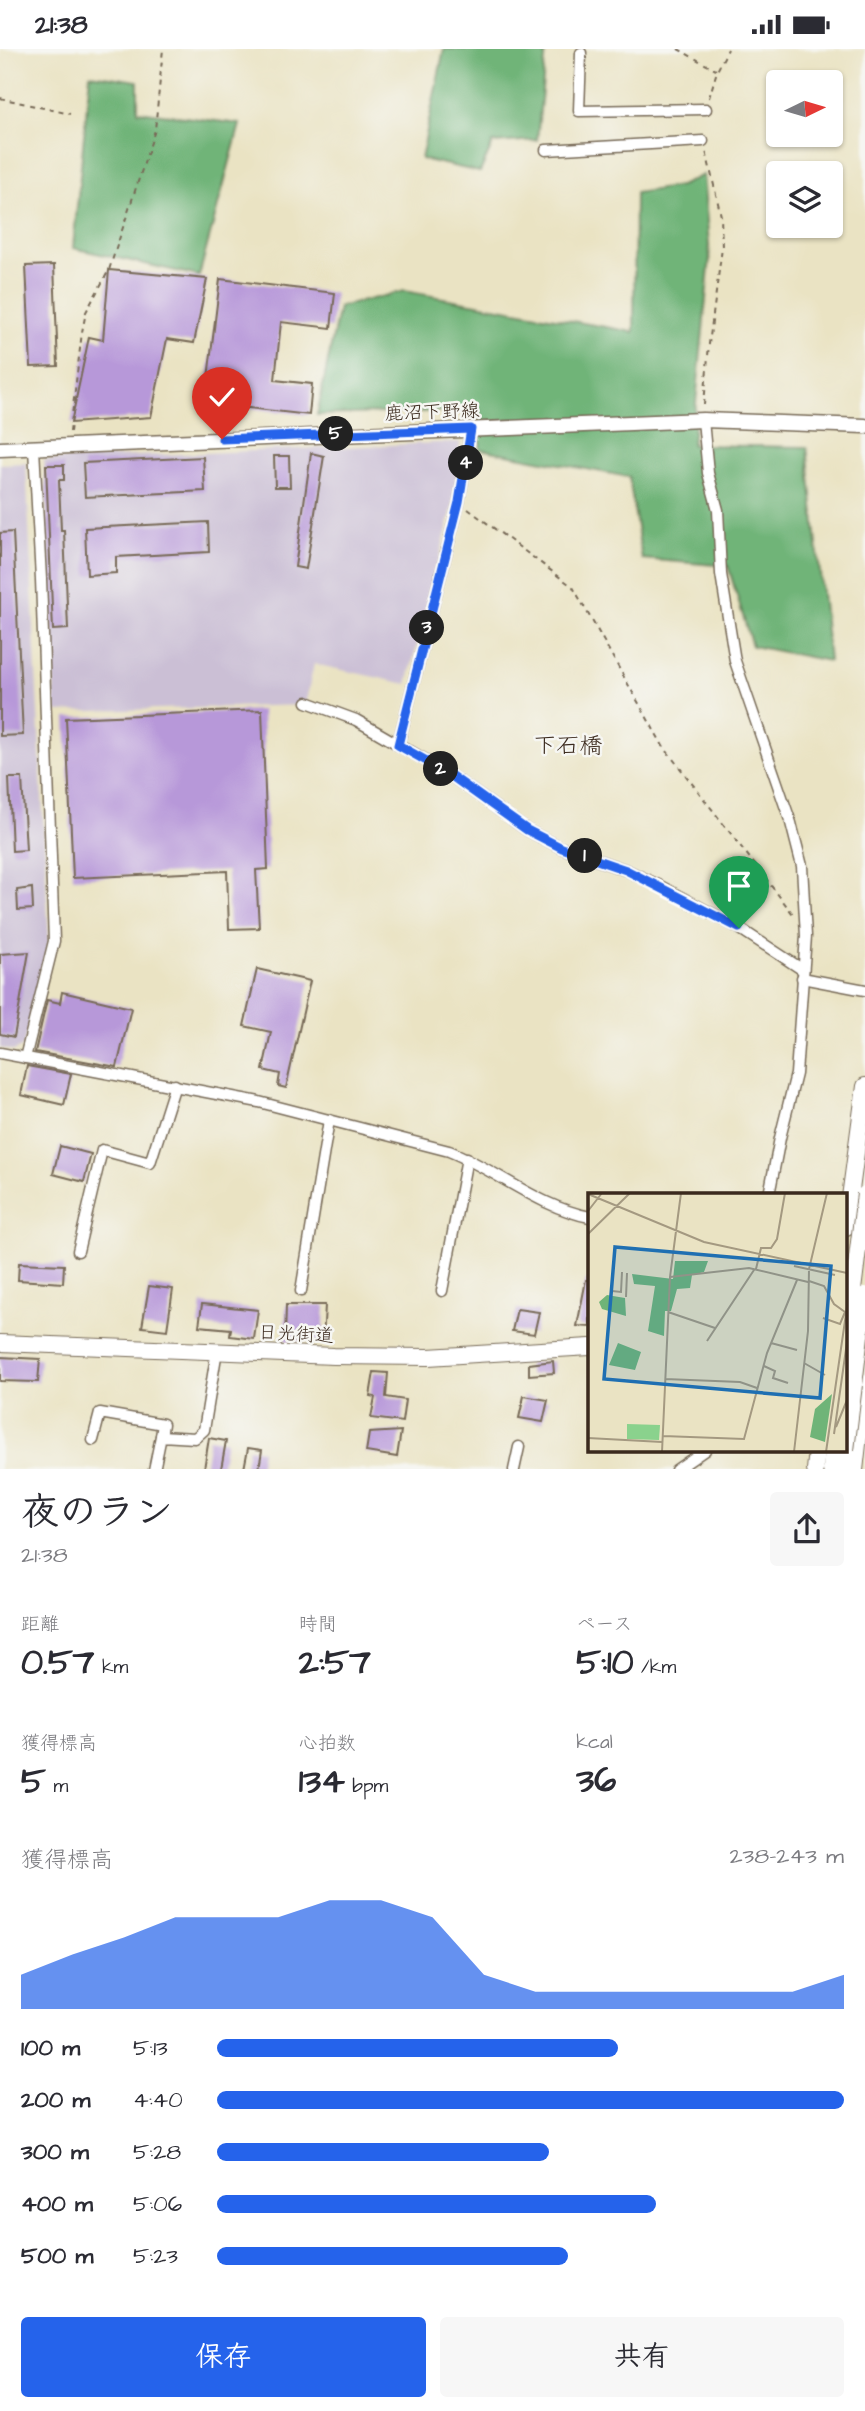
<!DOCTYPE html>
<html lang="ja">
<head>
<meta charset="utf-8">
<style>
  body { margin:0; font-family:"Architects Daughter","Klee One",sans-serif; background:#f7f7f7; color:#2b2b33; height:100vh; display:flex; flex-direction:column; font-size:26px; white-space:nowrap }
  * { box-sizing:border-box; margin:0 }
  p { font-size:23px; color:#7c7c81 }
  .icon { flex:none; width:38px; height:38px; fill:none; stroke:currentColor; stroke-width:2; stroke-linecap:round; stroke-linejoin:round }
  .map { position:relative; height:1420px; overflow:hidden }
  .side { display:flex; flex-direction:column; background:#fff; flex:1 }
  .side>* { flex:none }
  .needle { width:46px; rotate:85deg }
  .fabs { position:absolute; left:766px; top:21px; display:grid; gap:14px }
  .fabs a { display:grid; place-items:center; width:77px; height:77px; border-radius:7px; background:#fff; box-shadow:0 2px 5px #0004; font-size:35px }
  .pin { position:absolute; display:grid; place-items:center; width:60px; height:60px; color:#fff; margin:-72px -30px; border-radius:50% 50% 50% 0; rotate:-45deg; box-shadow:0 0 7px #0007 }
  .pin .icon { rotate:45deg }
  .km { position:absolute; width:35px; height:35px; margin:-18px; border-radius:50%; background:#222; color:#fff; font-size:19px; line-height:35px; text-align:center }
  .round { display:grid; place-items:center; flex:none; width:74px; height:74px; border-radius:7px; background:#f7f7f7 }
  .summary { display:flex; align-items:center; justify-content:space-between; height:119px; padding:0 21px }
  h1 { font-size:38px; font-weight:700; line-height:52px }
  .stats { display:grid; grid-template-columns:repeat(3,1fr); gap:10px; height:119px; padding:7px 21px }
  .stats div { display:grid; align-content:center }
  .stats b { font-size:35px; font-weight:700 }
  .stats small { font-size:19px; font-weight:400 }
  .stats p { font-size:19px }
  .chart { height:196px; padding:14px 21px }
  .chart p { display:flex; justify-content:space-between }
  .chart svg { width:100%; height:126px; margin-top:7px; fill:#2563eb; opacity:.7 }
  .primary-button { display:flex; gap:14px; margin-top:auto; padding:14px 21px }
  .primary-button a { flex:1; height:80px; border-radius:7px; background:#2563eb; color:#fff; font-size:28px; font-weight:700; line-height:80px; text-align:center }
  .primary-button a+a { background:#f7f7f7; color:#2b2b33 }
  ul { padding:0 21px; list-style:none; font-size:23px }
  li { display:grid; grid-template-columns:112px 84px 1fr; align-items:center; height:52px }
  li i { height:18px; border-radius:9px; background:#2563eb }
  .status { display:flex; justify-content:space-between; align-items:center; height:49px; padding:0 35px; background:#fff; direction:ltr }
  .status svg { height:19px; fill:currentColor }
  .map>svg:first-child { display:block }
  .industrial { fill:#cbbfd5 }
  .forest { fill:#6fb478; stroke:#556f4b; stroke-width:2 }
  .building { fill:#b798d9 }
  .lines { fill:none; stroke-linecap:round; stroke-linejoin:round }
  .minor-casing { stroke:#786b58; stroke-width:13 }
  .major-casing { stroke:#786b58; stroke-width:17 }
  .highway-casing { stroke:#786b58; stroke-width:18 }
  .path { stroke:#786b58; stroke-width:2; stroke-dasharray:5 5; stroke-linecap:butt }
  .minor { stroke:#fff; stroke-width:10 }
  .major { stroke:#fff; stroke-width:14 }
  .highway { stroke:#fff; stroke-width:16 }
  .highway-bridge-casing { stroke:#786b58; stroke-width:18; stroke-linecap:butt }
  .highway-bridge { stroke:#fff; stroke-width:16 }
  .route-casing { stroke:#fff; stroke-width:14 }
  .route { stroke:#2563eb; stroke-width:9 }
  .labels { text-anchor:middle; stroke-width:5; stroke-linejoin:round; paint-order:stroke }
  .street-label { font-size:19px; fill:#3b2a1e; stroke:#f6f6f2 }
  .quarter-label { font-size:23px; fill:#3b2a1e; stroke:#f6f6f2 }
  .inset-road { fill:none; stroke:#a49981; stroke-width:2 }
  .view { fill:#1f6fb2; fill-opacity:0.15; stroke:#1f6fb2; stroke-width:3.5 }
  .inset-edge { fill:none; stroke:#3b2a1e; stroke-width:3.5 }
</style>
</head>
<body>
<div class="status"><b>21:38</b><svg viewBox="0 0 49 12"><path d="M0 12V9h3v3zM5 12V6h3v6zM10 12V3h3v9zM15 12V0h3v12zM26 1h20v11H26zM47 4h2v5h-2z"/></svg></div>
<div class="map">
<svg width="865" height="1421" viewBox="0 0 865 1421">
  <rect width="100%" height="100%" fill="#f6f6f2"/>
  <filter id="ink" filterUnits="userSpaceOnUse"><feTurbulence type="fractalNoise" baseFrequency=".0143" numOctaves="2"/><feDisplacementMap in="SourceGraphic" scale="14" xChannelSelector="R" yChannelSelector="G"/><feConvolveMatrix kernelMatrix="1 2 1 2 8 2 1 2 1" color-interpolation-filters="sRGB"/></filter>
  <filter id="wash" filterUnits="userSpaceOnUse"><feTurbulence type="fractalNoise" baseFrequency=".00686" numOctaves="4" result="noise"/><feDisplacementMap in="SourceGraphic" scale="28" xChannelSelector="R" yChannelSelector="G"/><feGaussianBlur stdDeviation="1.57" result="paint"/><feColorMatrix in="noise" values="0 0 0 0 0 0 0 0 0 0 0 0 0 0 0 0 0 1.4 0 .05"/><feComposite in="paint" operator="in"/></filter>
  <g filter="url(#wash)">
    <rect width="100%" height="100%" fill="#eae3c3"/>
    <g class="industrial">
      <path d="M460,393L454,452L407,635L314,615L305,656L55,663L44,411Z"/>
      <path d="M26,414L49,893L23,997L14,1002L0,999V415Z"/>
    </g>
    <g class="forest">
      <path d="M444,0H546L537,91L493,94L480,123L421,110Z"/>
      <path d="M90,25L138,32V62L240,75L199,227L73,199Z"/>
      <path d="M703,126L710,208L692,396L807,398L829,612L752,597L728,517L642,510L629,428L480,400V361L317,366L339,258L404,242L634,283L635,144L680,137Z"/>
    </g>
    <g id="blocks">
      <g class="building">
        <path d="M54,216L58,317L31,318L26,217Z"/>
        <path d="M109,221L207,230L194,294L167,290L151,368L71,374L89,288L103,291Z"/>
        <path d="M220,230L335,244L331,279L281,273L275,331L312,335L309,366L205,354Z"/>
        <path d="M311,404L324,407L306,520L295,518Z"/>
        <path d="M274,407H289L290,438H275Z"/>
        <path d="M203,408L205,442L85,448L83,414Z"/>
        <path d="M46,416H64V431H59L61,481H64L68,580L53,581Z"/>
        <path d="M208,473L209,503L116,508V524L87,526L85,479Z"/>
        <path d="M13,483L23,686L0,687V484Z"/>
        <path d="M262,661L268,820L256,821L259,879L229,880L227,822L73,829L66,669Z"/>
        <path d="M9,729H22L26,801L12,802Z"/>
        <path d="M32,839L33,860L18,861L17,841Z"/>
        <path d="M29,903L14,988L0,985V905Z"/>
        <path d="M257,920L310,932L286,1039L278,1037L280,1025L263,1021L271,983L244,977Z"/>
        <path d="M62,943L131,959L117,1018L35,1003L47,951L60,954Z"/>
        <path d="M27,1017L71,1025L64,1056L21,1046Z"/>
        <path d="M60,1097L91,1105L84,1133L53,1125Z"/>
        <path d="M19,1214L64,1216L63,1234L18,1231Z"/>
        <path d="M586,1231H590V1278L577,1277Z"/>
        <path d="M149,1237L173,1240L167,1281L142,1278Z"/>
        <path d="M202,1255L258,1261L254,1290L230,1287L231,1280L199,1277Z"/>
        <path d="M286,1256H325L323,1292H285Z"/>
        <path d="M517,1260L539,1263L534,1285L512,1282Z"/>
        <path d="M0,1308L40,1310L38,1333L0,1332Z"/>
        <path d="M553,1312L554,1324L529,1326V1315Z"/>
        <path d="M374,1323L388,1324L386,1348L405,1351L402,1373L371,1369L375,1348L370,1347Z"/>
        <path d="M524,1347L548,1351L543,1373L519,1369Z"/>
        <path d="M401,1382L397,1408L366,1403L369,1384Z"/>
        <path d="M209,1389L226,1392L221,1420H204Z"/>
        <path d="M248,1399L262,1401L259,1420H244Z"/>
      </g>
    </g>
  </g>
  <g filter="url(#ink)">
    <use href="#blocks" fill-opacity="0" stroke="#786b58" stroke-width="2"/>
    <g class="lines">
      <defs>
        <g id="minor">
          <path d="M581,4L579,62L706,60"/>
          <path d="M546,101L703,92"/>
          <path d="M703,371L708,424L718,461L721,525L735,612L791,774L802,817L806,887L796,1025L780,1089L769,1146"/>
          <path d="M307,653L356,671L446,723L527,781L562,799L626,821L660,837L739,879L803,921"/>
          <path d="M398,696L459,453L471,380"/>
          <path d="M802,929L865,941"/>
          <path d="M0,1004L259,1053L449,1102C497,1121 538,1158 590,1168"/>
          <path d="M25,1009L54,892L41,530L34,399"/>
          <path d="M78,1202L102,1101L150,1114L175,1036"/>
          <path d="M301,1242L329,1071"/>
          <path d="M442,1242L467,1109"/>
          <path d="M93,1391L100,1364L163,1375L161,1387"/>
          <path d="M154,1421L161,1387L195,1389L204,1381L217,1301"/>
          <path d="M514,1421L519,1398"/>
          <path d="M676,1421L705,1401"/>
        </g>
        <path id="major" d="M0,400L703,371L865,377"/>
        <g id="highway">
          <path d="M846,1178L865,1037"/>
          <path d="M0,1294L334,1307L428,1308L590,1298"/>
          <path d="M815,1421L817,1401"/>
          <path d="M831,1421L833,1401"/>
          <path d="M843,1421L846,1401"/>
          <path d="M855,1421L865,1334"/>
        </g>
      </defs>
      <use href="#minor" class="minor-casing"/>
      <use href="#major" class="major-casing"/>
      <use href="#highway" class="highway-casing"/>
      <g class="path">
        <path d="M678,0L716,21"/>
        <path d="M0,49L70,65"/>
        <path d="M709,49L717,22L728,0"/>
        <path d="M704,356L709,295L722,199L721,167L706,102"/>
        <path d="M70,383L82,283L86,263L109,221L155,81L163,0"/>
        <path d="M468,460L573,538L663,697L793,865"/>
      </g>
      <use href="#minor" class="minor"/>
      <use href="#major" class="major"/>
      <use href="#highway" class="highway"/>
      <defs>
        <g id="highway-bridge">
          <path d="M846,1297L865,1145"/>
          <path d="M846,1401L865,1246"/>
        </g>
      </defs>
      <use href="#highway-bridge" class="highway-bridge-casing"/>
      <use href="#highway-bridge" class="highway-bridge"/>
    </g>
  </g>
  <g class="lines" filter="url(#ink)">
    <defs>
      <path id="route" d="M222,390L471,380L459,453L398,696L446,723L527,781L562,799L626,821L739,879"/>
    </defs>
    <use href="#route" class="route-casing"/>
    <use href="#route" class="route"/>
  </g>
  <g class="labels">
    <g class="street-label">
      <text transform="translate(432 362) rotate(-2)" y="7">鹿沼下野線</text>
      <text transform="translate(296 1284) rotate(3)" y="7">日光街道</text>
    </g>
    <g class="quarter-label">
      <text x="568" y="704">下石橋</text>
    </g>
  </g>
  <g transform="translate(588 1144)">
    <rect width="259" height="259" fill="#eae3c3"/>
    <path d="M39,231L72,232L71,247L39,246Z" fill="#8ad28d"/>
    <path d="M87,68H120L116,79L104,82L102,95L89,96L83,118H77L76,143L60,138L67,93L46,91L44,81L85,86ZM19,102L37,105L38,123L14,116L11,109ZM30,150L53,159L47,177L21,172ZM244,201L237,249L222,244L227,216Z" fill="#6fb478"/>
    <path class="inset-road" d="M0,1L116,49L259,80M0,18L14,0M0,41L42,0M206,73L247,82M168,76L173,55H183L189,46L197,0M82,84L161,75L220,89M221,88L236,93L246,111L257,119L252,131L235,125M24,98L33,99L34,79M38,104L39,80M80,119L127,135M119,148L166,77M183,150L209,157M216,170L237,182M176,173L187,178L185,185L200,190M77,186L152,189L169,195M248,234L259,207M246,241L259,149M75,243L156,246L179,160L209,87M0,245L74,249M74,259L82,84L93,0M206,259L220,138L221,76L239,0M238,259L259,114"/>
    <path class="view" d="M27,54L243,73L232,205L16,186Z"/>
    <rect width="259" height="259" class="inset-edge"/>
  </g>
</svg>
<div class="fabs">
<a><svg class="needle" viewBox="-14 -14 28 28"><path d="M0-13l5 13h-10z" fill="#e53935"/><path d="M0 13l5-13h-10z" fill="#7c7c81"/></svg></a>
<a><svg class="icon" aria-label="layers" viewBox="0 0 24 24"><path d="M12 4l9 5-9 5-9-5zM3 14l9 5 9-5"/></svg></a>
</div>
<div class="pin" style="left:739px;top:879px;background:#1e9e55"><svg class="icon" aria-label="arrive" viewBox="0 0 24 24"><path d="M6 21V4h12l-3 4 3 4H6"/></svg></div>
<div class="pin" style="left:222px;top:390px;background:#d93025"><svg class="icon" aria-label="check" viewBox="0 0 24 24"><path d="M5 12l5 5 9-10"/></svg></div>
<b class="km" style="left:585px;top:807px">1</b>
<b class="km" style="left:441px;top:720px">2</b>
<b class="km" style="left:427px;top:579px">3</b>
<b class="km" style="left:466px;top:414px">4</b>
<b class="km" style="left:336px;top:385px">5</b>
</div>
<section class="side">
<div class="summary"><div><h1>夜のラン</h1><p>21:38</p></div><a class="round"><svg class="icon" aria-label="share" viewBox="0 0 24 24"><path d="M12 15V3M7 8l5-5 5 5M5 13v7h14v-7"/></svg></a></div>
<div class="stats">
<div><p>距離</p><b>0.57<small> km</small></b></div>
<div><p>時間</p><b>2:57</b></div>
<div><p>ペース</p><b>5:10<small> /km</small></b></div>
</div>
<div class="stats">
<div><p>獲得標高</p><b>5<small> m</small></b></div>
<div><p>心拍数</p><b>134<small> bpm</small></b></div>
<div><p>kcal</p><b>36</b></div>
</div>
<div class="chart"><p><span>獲得標高</span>238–243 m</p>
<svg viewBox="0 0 160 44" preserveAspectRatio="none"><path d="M0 44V32L10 25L20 19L30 12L40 12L50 12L60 6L70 6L80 12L90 32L100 38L110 38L120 38L130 38L140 38L150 38L160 32V44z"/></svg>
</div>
<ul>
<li><b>100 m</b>5:13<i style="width:64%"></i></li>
<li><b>200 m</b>4:40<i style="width:100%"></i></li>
<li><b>300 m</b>5:28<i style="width:53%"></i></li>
<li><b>400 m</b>5:06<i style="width:70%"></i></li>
<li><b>500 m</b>5:23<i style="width:56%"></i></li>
</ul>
<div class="primary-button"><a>保存</a><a>共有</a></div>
</section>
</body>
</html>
